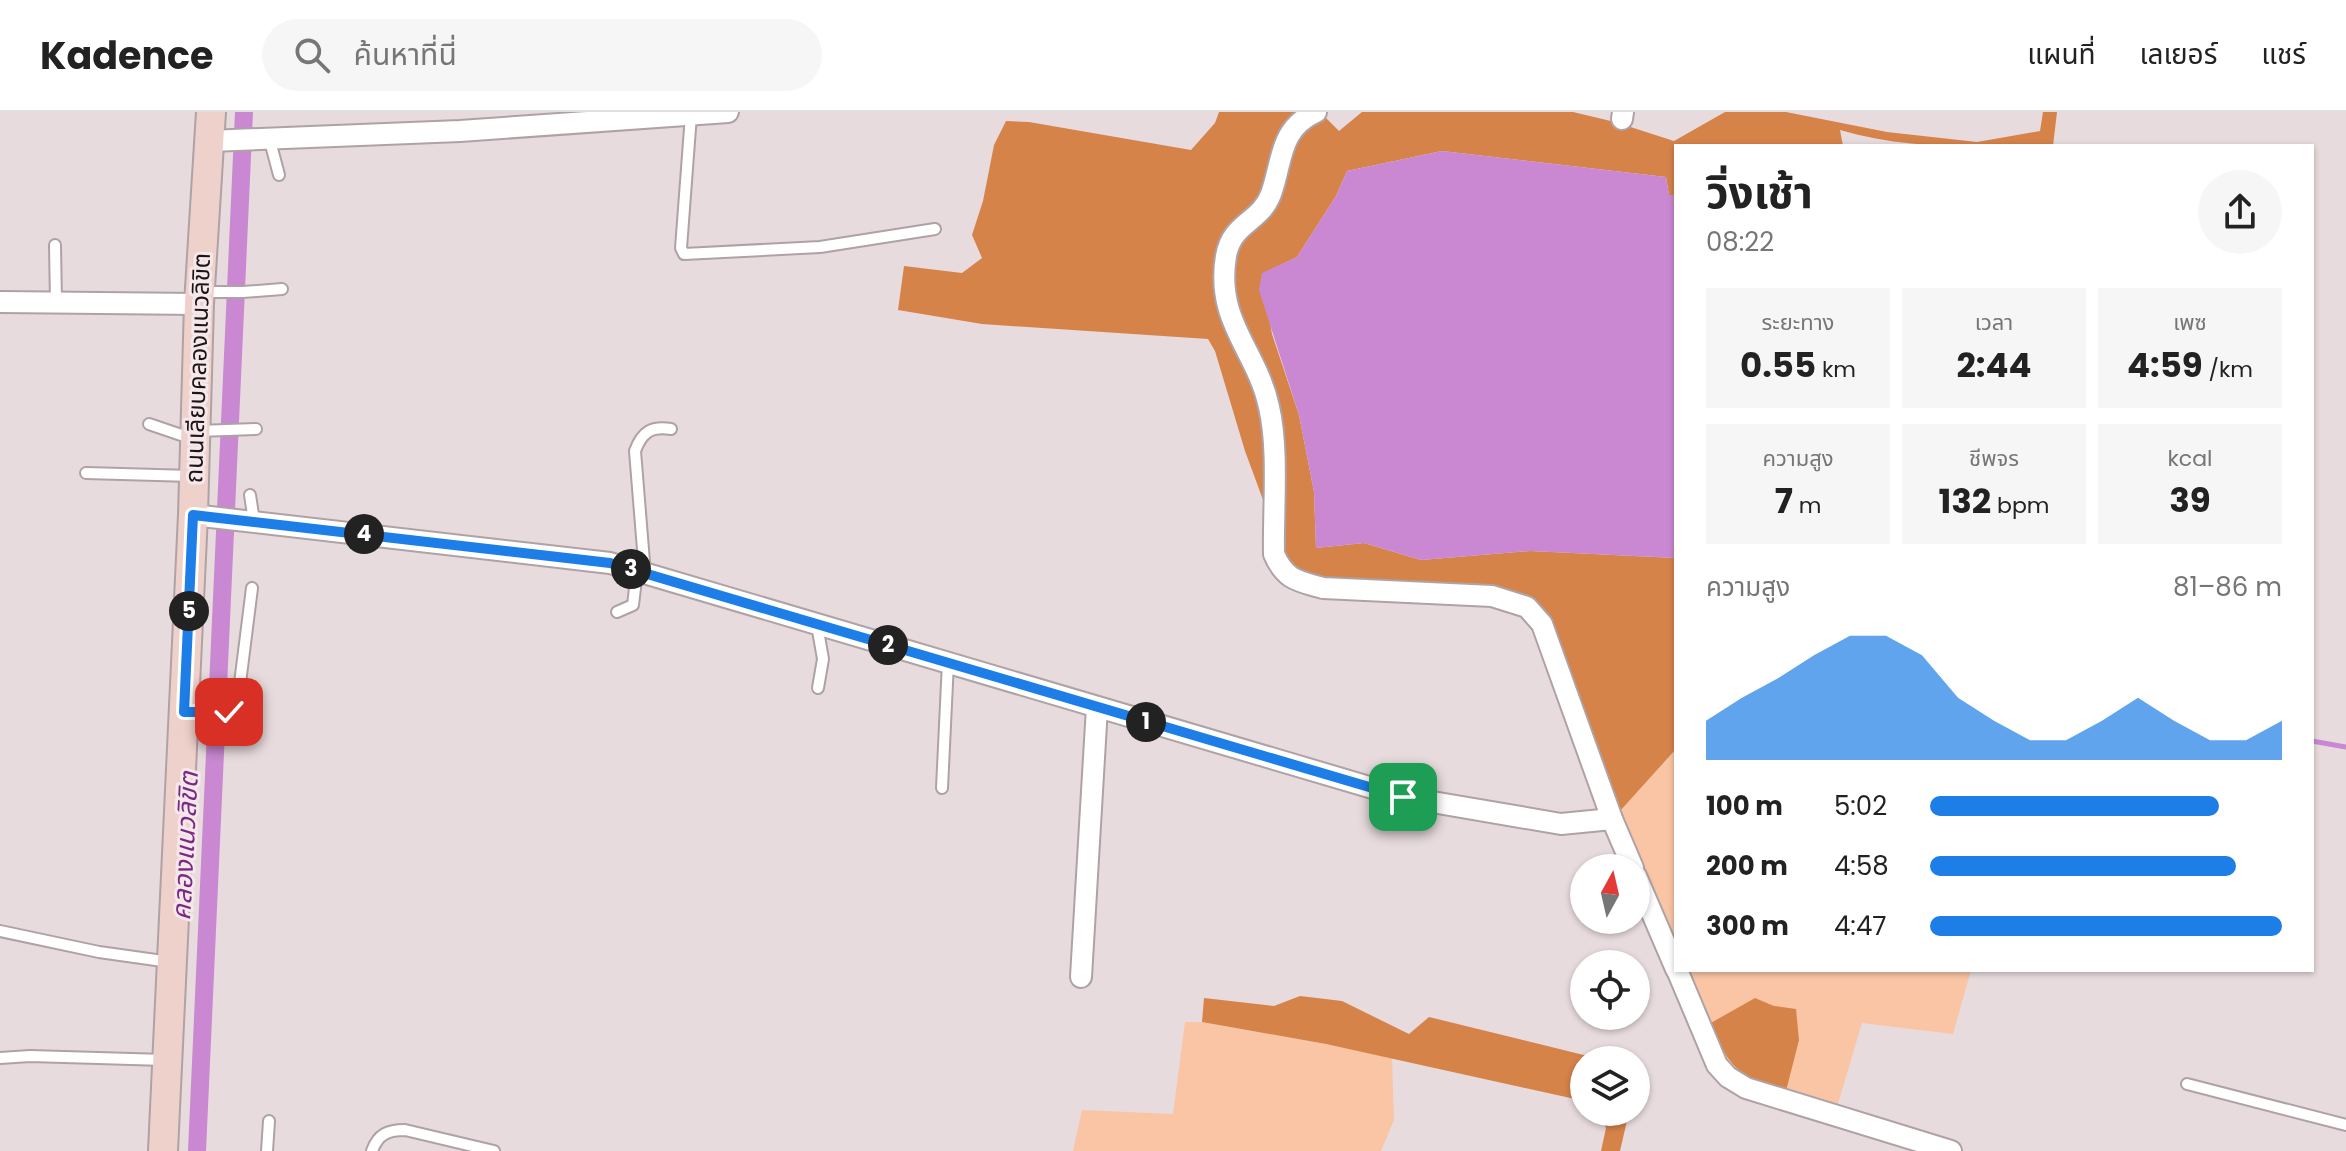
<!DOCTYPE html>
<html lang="th">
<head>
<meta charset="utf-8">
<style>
  body { margin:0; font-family:Poppins,"Noto Sans Thai",sans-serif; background:#f6f6f6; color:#222; height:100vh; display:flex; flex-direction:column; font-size:30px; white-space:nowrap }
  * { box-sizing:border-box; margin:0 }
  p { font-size:26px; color:#767676 }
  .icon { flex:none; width:44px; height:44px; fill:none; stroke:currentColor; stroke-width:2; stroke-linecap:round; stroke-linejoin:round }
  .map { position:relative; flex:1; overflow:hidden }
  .side { position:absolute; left:1674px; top:32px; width:640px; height:828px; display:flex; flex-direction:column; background:#fff; border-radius:0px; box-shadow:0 2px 6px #0004 }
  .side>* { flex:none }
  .needle { width:52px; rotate:8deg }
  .buttons { position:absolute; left:1570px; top:742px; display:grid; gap:16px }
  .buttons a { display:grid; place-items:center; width:80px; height:80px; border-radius:50%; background:#fff; box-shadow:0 2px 6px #0004; font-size:40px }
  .pin { position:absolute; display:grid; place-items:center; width:68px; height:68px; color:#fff; margin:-34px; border-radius:16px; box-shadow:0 4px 12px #0006 }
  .km { position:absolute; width:40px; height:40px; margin:-20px; border-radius:50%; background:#222; color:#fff; font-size:22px; line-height:40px; text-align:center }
  .round { display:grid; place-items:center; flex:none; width:84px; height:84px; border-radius:42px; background:#f6f6f6 }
  .overview { display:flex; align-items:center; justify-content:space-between; height:136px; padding:0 32px }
  h1 { font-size:44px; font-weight:700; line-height:60px }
  .stats { display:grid; grid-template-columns:repeat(3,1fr); gap:12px; height:136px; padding:8px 32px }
  .stats div { display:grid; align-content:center; border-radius:0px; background:#f6f6f6; text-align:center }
  .stats b { font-size:34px; font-weight:700 }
  .stats small { font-size:22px; font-weight:400 }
  .stats p { font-size:22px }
  .chart { height:224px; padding:16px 32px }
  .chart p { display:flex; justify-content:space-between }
  .chart svg { width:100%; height:144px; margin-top:8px; fill:#1d7ee7; opacity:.7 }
  ul { padding:0 32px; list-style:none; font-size:26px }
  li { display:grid; grid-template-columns:128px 96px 1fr; align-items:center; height:60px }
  li i { height:20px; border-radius:10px; background:#1d7ee7 }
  header { display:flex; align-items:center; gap:48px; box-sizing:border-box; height:112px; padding:0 40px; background:#fff; border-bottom:2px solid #e0e0e0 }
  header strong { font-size:38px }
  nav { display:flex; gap:44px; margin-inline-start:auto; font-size:28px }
  .search { width:560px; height:72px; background:#f6f6f6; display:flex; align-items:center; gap:20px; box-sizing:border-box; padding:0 28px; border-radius:44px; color:#767676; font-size:30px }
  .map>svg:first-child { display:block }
  .green { fill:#f9c5a4 }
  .forest { fill:#d6834a }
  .water { fill:#c988d1 }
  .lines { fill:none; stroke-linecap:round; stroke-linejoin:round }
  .stream { stroke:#c988d1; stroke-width:5 }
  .canal { stroke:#c988d1; stroke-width:18 }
  .lane-casing { stroke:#afa2a4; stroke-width:14 }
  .street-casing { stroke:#afa2a4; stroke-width:24 }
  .secondary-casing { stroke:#afa2a4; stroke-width:32 }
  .lane { stroke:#fff; stroke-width:10 }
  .street { stroke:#fff; stroke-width:20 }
  .secondary { stroke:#efd1cc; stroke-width:28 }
  .route-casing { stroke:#fff; stroke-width:16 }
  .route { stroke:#1d7ee7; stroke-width:10 }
  .labels { text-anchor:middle; stroke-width:6; stroke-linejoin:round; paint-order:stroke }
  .street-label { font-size:24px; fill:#1a1516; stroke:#f6e8ea }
  .water-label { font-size:26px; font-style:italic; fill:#792b83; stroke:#f6e8ea }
</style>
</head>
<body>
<header>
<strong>Kadence</strong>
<div class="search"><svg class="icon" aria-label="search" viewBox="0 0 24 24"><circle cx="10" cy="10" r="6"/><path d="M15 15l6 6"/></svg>ค้นหาที่นี่</div>
<nav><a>แผนที่</a><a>เลเยอร์</a><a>แชร์</a></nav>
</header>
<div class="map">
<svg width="2346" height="1039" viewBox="0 0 2346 1039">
  <rect width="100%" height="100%" fill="#e8dbdd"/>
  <g class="green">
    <path d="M1676,637V833L1620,699Z"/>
    <path d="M1686,858H1971L1953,922L1862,911L1837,995C1806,985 1749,974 1728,949C1711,929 1697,883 1686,858Z"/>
    <path d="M1185,910H1202L1326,932L1392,946L1394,1008L1381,1039H1073L1082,998L1173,1002Z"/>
  </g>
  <g class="forest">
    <path d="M1219,0H1320L1339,19L1362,0H1573L1615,10L1674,29L1725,0H1786L1887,20L1977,30L2040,19L2043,0H2057L2053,34C1981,34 1910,39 1840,18L1843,34H1676V83H1669L1666,65L1442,39L1347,59L1336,84L1297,145L1262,162L1272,222L1299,303L1314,380L1316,436L1364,431L1421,448L1530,439L1676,446V637L1620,699L1515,480L1326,470L1286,450L1245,339L1215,239L1208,227L982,212L898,198L904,154L962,161L982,146L972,123L983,89L994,33L1006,9L1029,10L1191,38L1215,11Z"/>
    <path d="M1300,884L1342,889L1409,922L1429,905L1604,948H1584V989L1326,932L1202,910L1204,886L1274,894Z"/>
    <path d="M1755,886L1774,894L1796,897L1799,928L1786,979C1736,962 1733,959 1709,912Z"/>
    <path d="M1599,1000H1629L1620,1039H1601L1606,1016Z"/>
  </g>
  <path class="water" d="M1442,39L1666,65L1669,83H1676V446L1530,439L1421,448L1364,431L1316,436L1314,380L1299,303L1259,178L1262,161L1297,145L1336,84L1347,59Z"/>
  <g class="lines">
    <path class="stream" d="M2312,629L2346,635"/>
    <path class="canal" d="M197,1039L244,0"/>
    <defs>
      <g id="lane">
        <path d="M691,3L681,136L684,142L820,135L935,117"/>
        <path d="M270,29L279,63"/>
        <path d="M55,133L56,190"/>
        <path d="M200,180H243L282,177"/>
        <path d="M149,312L193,327"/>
        <path d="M197,319L256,317"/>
        <path d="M86,361L192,364"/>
        <path d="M250,383L254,409"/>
        <path d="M645,462L635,339C642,320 651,314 671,317"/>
        <path d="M617,500L633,493L637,459"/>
        <path d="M817,513L823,547L818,576"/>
        <path d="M186,600H229L234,597L238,587L252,476"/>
        <path d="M942,676L948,550"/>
        <path d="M0,819L99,840L170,850"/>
        <path d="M0,946L30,944L165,948"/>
        <path d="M2187,972L2346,1013"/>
        <path d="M267,1039L269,1009"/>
        <path d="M372,1039C378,1022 388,1018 405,1018L494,1039"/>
      </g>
      <g id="street">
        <path d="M1316,0C1279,17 1283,48 1271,82C1260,111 1232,110 1226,144C1215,210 1257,238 1269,295C1279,338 1273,397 1274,442C1285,468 1298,469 1323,476L1492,484L1527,495L1542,512L1612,707L1633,756"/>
        <path d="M1622,7L1623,0"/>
        <path d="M209,29L460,19L728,0"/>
        <path d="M0,190L199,192"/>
        <path d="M193,403L610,451L1403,685L1561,712L1612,707"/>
        <path d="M1636,764L1676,857"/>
        <path d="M1677,858L1717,953L1728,965L1746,976L1951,1039"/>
        <path d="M1081,865L1097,595"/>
      </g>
      <path id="secondary" d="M163,1039L193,403L199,192L211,0"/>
    </defs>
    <use href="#lane" class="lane-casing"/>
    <use href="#street" class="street-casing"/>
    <use href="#secondary" class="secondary-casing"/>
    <use href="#lane" class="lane"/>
    <use href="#street" class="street"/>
    <use href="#secondary" class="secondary"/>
  </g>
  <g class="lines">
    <defs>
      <path id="route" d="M229,600H184L193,403L610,451L1403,685"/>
    </defs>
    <use href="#route" class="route-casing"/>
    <use href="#route" class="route"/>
  </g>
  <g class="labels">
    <g class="street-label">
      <text transform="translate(198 256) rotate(-88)" y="8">ถนนเลียบคลองแนวลิขิต</text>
    </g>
    <g class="water-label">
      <text transform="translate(185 734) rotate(-87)" y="9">คลองแนวลิขิต</text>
    </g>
  </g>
</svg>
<div class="buttons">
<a><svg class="needle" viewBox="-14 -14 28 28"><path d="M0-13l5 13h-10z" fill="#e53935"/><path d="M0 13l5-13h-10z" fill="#767676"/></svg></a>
<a><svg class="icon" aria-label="locate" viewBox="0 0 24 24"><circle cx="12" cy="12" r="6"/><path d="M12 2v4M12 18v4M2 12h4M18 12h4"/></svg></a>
<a><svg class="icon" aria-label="layers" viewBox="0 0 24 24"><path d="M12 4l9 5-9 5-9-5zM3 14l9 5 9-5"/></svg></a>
</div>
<div class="pin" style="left:1403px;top:685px;background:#1e9e55"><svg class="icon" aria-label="arrive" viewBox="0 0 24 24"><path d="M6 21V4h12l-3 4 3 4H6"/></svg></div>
<div class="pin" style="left:229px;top:600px;background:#d93025"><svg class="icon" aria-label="check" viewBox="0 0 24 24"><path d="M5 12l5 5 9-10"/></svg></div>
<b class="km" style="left:1146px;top:610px">1</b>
<b class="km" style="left:888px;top:533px">2</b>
<b class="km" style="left:631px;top:457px">3</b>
<b class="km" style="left:364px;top:422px">4</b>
<b class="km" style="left:189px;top:499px">5</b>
<section class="side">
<div class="overview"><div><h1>วิ่งเช้า</h1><p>08:22</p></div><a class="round"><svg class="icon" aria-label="share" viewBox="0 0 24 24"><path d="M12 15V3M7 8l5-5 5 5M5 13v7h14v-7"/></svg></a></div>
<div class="stats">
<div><p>ระยะทาง</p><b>0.55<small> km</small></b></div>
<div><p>เวลา</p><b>2:44</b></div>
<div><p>เพซ</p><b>4:59<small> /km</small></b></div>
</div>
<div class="stats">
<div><p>ความสูง</p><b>7<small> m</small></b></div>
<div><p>ชีพจร</p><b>132<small> bpm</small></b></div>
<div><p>kcal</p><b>39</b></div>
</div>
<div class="chart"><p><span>ความสูง</span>81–86 m</p>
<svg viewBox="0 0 160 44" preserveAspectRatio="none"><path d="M0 44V32L10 25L20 19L30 12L40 6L50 6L60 12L70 25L80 32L90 38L100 38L110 32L120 25L130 32L140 38L150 38L160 32V44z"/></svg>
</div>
<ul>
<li><b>100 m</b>5:02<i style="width:82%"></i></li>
<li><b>200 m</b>4:58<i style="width:87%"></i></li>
<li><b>300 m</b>4:47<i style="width:100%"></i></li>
</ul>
</section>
</div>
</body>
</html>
